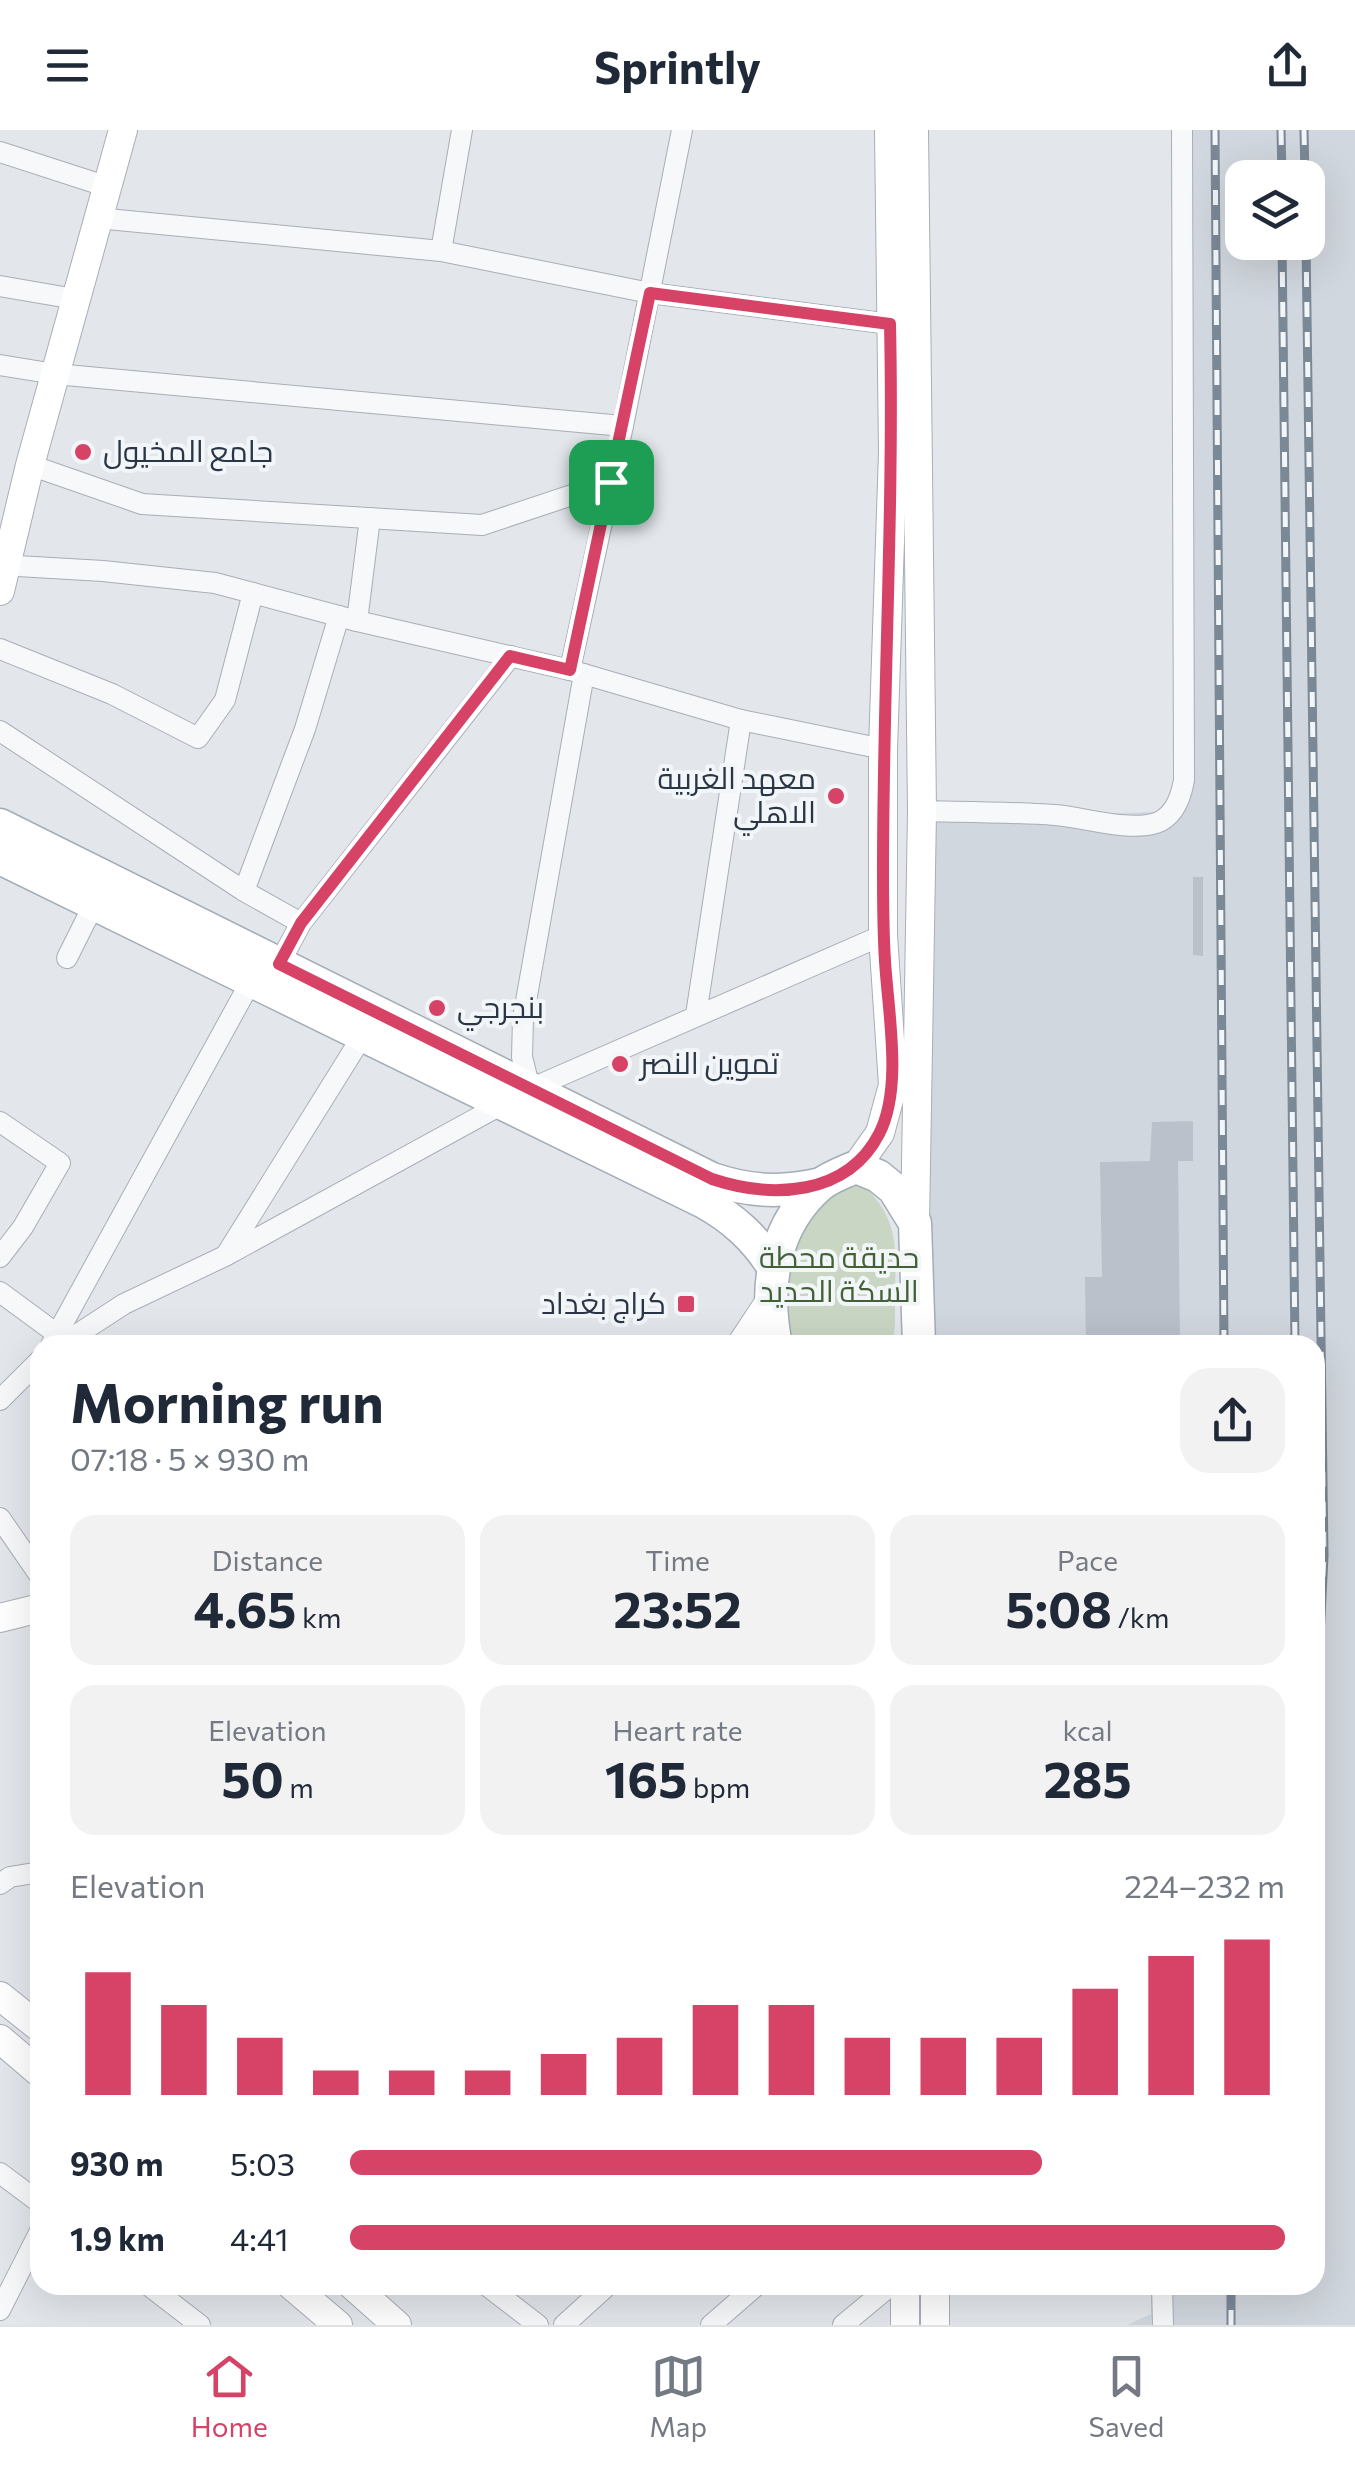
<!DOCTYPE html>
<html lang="en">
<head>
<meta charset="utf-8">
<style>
  body { margin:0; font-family:Commissioner,Cairo,sans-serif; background:#f2f2f3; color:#1f2937; height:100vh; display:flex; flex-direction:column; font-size:38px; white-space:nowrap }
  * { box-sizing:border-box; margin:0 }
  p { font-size:32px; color:#747a83 }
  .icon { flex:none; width:55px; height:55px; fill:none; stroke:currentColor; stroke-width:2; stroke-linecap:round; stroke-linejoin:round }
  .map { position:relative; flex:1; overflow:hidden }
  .panel { position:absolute; left:30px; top:1205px; width:1295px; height:960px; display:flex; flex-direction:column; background:#fff; border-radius:30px; box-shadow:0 10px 40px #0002 }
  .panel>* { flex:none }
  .buttons { position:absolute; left:1225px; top:30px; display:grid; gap:20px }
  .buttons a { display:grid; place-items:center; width:100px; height:100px; border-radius:20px; background:#fff; box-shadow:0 10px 40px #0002; font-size:50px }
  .pin { position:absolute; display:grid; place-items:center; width:85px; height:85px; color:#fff; margin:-42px; border-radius:20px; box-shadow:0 5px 15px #0006 }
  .round { display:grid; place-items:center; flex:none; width:105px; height:105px; border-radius:30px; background:#f2f2f3 }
  .summary { display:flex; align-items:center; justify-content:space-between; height:170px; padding:0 40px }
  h1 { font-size:55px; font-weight:700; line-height:75px }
  .stats { display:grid; grid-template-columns:repeat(3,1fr); gap:15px; height:170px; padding:10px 40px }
  .stats div { display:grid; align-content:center; border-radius:25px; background:#f2f2f3; text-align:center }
  .stats b { font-size:50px; font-weight:700 }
  .stats small { font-size:28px; font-weight:400 }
  .stats p { font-size:28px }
  .chart { height:280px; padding:20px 40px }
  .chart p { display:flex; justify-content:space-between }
  .chart svg { width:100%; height:180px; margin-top:10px; stroke:#d64366; stroke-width:6 }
  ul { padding:0 40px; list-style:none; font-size:32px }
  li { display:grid; grid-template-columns:160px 120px 1fr; align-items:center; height:75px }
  li i { height:25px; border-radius:12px; background:#d64366 }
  header { display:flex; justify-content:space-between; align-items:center; height:130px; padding:0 40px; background:#fff; font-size:45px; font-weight:700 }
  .tabs { display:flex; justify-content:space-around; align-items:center; height:140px; border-top:2px solid #e0e1e3; background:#fff; font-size:28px; color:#747a83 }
  .tabs a { display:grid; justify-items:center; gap:5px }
  .tabs .current { color:#d64366 }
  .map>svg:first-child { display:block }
  .built { fill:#d1d7de; fill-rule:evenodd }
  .green { fill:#cad6c4 }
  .building { fill:#bac1ca }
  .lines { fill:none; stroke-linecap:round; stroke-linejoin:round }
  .street-casing { stroke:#a8aeb7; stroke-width:22 }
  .secondary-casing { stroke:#a8aeb7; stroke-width:30 }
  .primary-casing { stroke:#a2adb8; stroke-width:35 }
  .street { stroke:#f6f8fa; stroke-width:20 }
  .secondary { stroke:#fff; stroke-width:28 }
  .primary { stroke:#fff; stroke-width:32 }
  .rail-casing { stroke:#7b8896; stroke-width:9 }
  .rail { stroke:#f3f6f9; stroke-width:5; stroke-dasharray:15; stroke-linecap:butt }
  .route-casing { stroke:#fff; stroke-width:20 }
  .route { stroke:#d64366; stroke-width:12 }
  .poi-dot { fill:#d64366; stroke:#f3f6f9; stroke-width:4 }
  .labels { text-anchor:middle; stroke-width:8; stroke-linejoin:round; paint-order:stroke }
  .poi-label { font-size:30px; fill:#2a3645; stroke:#f3f6f9; text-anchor:start }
  .park-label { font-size:30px; fill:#426236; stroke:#f3f6f9 }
</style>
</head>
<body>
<header><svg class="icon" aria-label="menu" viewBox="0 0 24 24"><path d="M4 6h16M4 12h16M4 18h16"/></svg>Sprintly<svg class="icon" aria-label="share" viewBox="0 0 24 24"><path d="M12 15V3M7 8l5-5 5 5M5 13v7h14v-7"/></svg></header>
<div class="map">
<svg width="1355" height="2195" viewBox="0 0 1355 2195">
  <rect width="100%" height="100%" fill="#e3e7ec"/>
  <path class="built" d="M1187,0H1355V2195H1127L1151,2184V2155H1315V1215H920L922,681L1057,685L1185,681ZM1242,48H1308V112H1242Z"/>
  <path class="green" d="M840,1054H862C900,1089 896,1119 895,1166C895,1183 896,1199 892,1215H794L785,1194L782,1160L792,1107Z"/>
  <g class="building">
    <path d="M1193,747H1203V826L1193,825Z"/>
    <path d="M1193,991V1031H1178L1180,1215H1086L1085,1147H1102L1100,1032L1150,1031L1152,992Z"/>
  </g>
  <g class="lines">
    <defs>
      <g id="street">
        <path d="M0,22L105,56"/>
        <path d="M97,88L441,121L650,163L890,194"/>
        <path d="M441,121L462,0"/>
        <path d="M0,156L75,169"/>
        <path d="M0,235L55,244L623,296"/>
        <path d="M30,335L142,374L482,395L611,352"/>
        <path d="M0,435L103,441L215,453L357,491L570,540L741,590L883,619"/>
        <path d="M357,491L370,388"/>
        <path d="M0,519L112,564L198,608L225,570L253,463"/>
        <path d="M570,540L623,296L682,0"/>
        <path d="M0,601L244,761"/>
        <path d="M922,681C966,682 1011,682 1055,685C1083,687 1128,702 1156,693C1174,687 1181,667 1184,650L1182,0"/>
        <path d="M301,793L244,761L305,599L339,486"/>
        <path d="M67,828L94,774"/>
        <path d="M279,834L301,793L511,526"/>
        <path d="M696,885L741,590"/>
        <path d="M530,959L522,927L523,888L584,544"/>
        <path d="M0,992L60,1033L23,1097L0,1127"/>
        <path d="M226,1125L363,905"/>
        <path d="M0,1162L57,1204"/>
        <path d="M51,1215L251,851"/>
        <path d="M61,1215L124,1174L225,1126L530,959L883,805"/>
        <path d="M0,1270L40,1230"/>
        <path d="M0,1388L40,1446"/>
        <path d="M0,1754L10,1747L40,1742"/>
        <path d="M0,2043L40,2073"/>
        <path d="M148,2155L200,2195"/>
        <path d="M486,2155L538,2195"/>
        <path d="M1162,2155L1163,2195"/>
        <path d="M0,2180L40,2101"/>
        <path d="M564,2195L608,2155"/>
        <path d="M711,2195L757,2155"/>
        <path d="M843,2195L890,2156"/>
      </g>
      <g id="secondary">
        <path d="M914,0L922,681L915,1093"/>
        <path d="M0,461L30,335L123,0"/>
        <path d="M856,1037L880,1003L893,955L883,805V619L893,322L889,0"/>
        <path d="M741,1215L770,1171"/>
        <path d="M0,1488L40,1478"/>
        <path d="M0,1866L40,1898"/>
        <path d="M0,1909L40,1943"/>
        <path d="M291,2155L338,2195"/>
        <path d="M352,2155L397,2195"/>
        <path d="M935,2155V2195"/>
        <path d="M905,2195V2155"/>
      </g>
      <g id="primary">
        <path d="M0,695L712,1049C750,1062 783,1063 821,1054"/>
        <path d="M0,728L702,1071C733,1088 755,1108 774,1138"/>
        <path d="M776,1215C764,1157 773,1096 820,1055C830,1047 844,1042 856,1037L878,1046L894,1059L915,1093L919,1215"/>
      </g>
    </defs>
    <use href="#street" class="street-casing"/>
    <use href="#secondary" class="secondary-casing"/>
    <use href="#primary" class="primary-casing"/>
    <use href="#street" class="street"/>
    <use href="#secondary" class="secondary"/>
    <use href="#primary" class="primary"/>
    <defs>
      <g id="rail">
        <path d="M1215,0L1224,1215"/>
        <path d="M1281,0L1282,48"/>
        <path d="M1304,0L1305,48"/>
        <path d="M1282,112L1295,1215"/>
        <path d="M1306,112L1324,1426L1315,1606"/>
        <path d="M1231,2195V2155"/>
      </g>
    </defs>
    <use href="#rail" class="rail-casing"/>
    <use href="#rail" class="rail"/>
  </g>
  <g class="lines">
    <defs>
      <path id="route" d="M650,163L890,194C894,376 883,558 883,740C883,771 883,801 885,831C888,882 903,958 879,1004C847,1066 772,1069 712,1049L279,834L301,793L510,526L570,540Z"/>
    </defs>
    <use href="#route" class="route-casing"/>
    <use href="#route" class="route"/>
  </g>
  <g class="poi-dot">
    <circle cx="83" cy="322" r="10"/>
    <circle cx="836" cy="666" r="10"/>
    <circle cx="437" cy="878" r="10"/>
    <circle cx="620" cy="934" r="10"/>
    <rect x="676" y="1164" width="20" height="20" rx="5"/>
  </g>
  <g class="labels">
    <g class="poi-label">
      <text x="103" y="332">جامع المخيول</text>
      <text x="816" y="659" text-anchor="end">معهد الغربية<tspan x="816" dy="34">الاهلي</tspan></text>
      <text x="457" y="888">بنجرجي</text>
      <text x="640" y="944">تموين النصر</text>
      <text x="666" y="1184" text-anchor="end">كراج بغداد</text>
    </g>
    <g class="park-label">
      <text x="839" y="1138">حديقة محطة<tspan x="839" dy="34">السكة الحديد</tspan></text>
    </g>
  </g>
</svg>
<div class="buttons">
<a><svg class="icon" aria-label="layers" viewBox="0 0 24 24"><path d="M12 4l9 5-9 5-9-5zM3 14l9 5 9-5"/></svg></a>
</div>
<div class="pin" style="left:611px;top:352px;background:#1e9e55"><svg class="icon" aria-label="arrive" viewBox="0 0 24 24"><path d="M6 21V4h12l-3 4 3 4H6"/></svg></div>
<section class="panel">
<div class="summary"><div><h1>Morning run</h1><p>07:18 · 5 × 930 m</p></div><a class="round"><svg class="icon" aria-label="share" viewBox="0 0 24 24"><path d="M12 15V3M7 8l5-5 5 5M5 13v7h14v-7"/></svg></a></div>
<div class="stats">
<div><p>Distance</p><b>4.65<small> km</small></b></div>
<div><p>Time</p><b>23:52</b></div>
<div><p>Pace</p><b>5:08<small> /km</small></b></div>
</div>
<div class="stats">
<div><p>Elevation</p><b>50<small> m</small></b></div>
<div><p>Heart rate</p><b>165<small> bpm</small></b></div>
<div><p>kcal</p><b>285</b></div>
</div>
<div class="chart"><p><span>Elevation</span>224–232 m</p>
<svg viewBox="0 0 160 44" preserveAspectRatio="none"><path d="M5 44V14M15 44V22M25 44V30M35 44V38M45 44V38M55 44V38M65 44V34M75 44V30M85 44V22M95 44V22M105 44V30M115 44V30M125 44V30M135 44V18M145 44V10M155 44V6"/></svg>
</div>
<ul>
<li><b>930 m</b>5:03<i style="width:74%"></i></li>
<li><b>1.9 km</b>4:41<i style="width:100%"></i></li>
</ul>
</section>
</div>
<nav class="tabs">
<a class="current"><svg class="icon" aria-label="home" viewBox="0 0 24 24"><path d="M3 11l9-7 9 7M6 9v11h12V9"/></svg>Home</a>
<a><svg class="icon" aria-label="map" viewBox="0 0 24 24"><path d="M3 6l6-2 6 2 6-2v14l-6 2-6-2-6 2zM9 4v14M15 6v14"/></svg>Map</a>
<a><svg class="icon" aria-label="saved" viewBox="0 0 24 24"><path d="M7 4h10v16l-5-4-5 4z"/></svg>Saved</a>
</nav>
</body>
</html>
